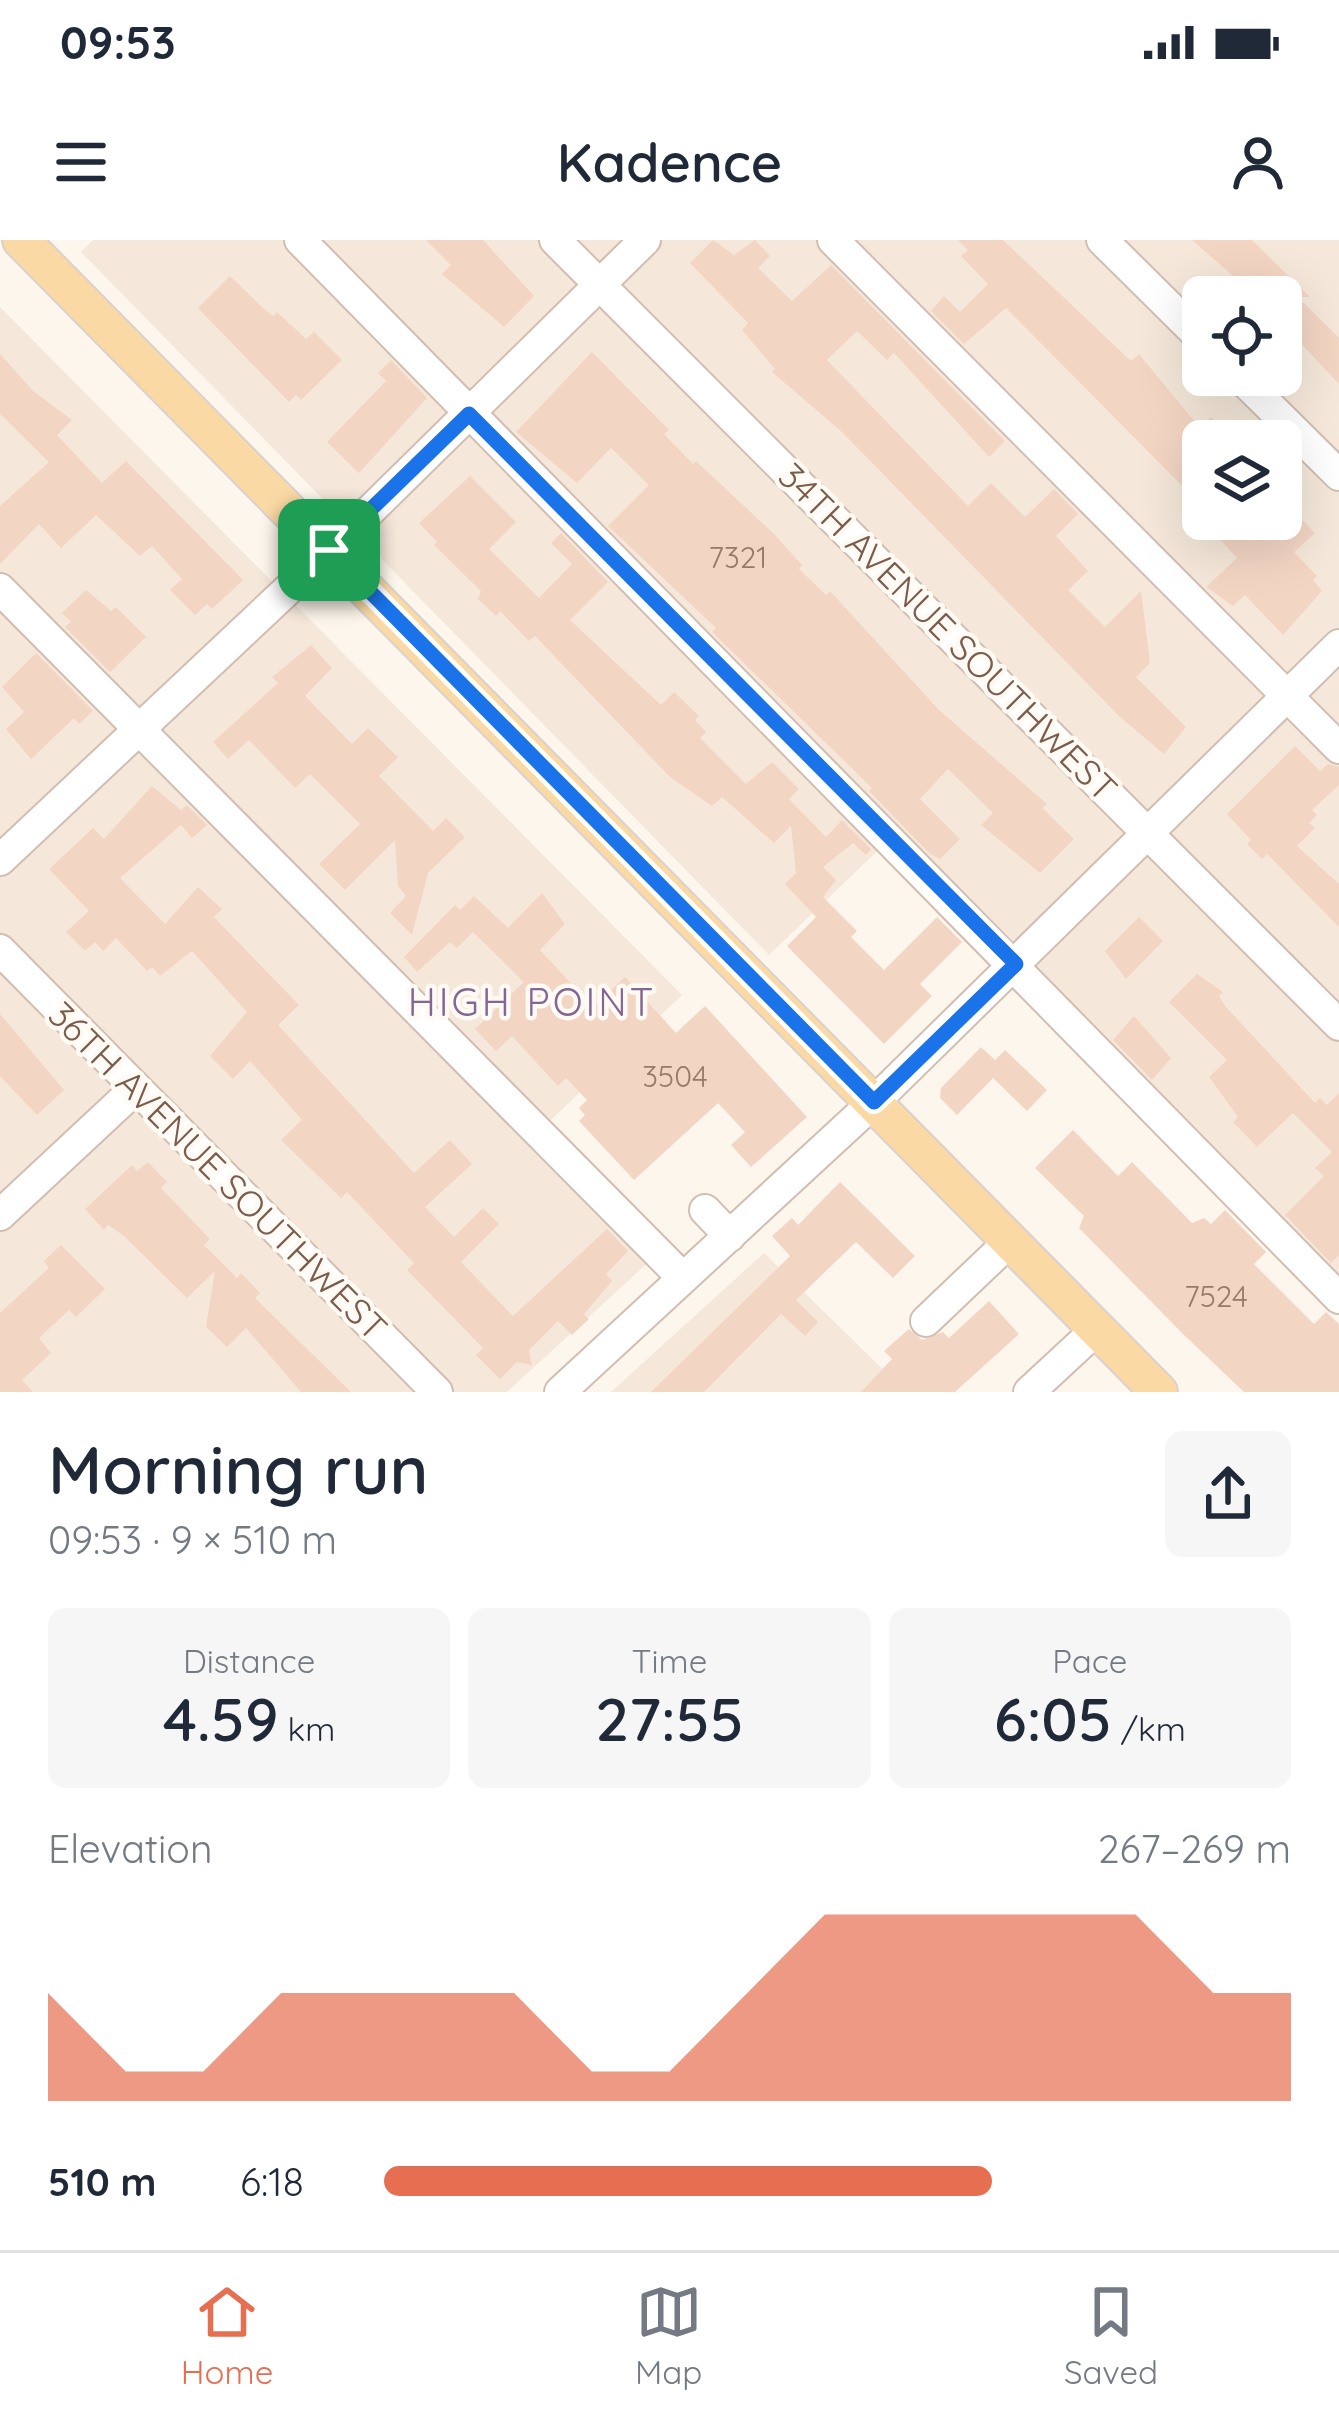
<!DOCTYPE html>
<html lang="en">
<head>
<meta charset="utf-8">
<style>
  body { margin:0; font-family:Quicksand,sans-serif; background:#f6f6f7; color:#1f2937; height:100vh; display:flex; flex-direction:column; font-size:45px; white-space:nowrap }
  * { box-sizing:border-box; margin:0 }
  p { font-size:39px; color:#747a83 }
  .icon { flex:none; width:66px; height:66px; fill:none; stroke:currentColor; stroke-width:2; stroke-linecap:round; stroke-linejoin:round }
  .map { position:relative; height:1152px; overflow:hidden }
  .side { display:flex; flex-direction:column; background:#fff; flex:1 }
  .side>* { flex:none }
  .buttons { position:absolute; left:1182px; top:36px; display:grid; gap:24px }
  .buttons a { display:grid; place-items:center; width:120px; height:120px; border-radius:18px; background:#fff; box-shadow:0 12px 48px #0002; font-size:60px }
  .pin { position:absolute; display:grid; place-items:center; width:102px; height:102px; color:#fff; margin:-51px; border-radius:24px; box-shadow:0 6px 18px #0006 }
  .round { display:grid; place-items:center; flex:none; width:126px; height:126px; border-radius:18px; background:#f6f6f7 }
  .headline { display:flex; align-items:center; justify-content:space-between; height:204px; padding:0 48px }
  h1 { font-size:66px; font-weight:600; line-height:90px }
  .figures { display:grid; grid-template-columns:repeat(3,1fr); gap:18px; height:204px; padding:12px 48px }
  .figures div { display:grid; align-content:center; border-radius:18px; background:#f6f6f7; text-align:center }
  .figures b { font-size:60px; font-weight:600 }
  .figures small { font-size:33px; font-weight:400 }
  .figures p { font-size:33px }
  .chart { height:336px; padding:24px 48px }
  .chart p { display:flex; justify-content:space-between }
  .chart svg { width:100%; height:216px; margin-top:12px; fill:#e76f51; opacity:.7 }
  ul { padding:0 48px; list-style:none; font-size:39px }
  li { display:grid; grid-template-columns:192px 144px 1fr; align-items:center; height:90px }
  li i { height:30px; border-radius:15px; background:#e76f51 }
  .status { display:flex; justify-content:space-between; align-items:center; height:84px; padding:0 60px; background:#fff; direction:ltr }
  .status svg { height:33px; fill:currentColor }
  header { display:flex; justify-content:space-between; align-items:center; height:156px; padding:0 48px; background:#fff; font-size:54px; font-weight:600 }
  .dock { display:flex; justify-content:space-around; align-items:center; height:168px; border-top:3px solid #e0e1e3; background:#fff; font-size:33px; color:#747a83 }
  .dock a { display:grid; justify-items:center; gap:6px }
  .dock .on { color:#e76f51 }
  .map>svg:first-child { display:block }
  .residential { fill:#f5e8da; fill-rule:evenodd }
  .building { fill:#f3d5c3 }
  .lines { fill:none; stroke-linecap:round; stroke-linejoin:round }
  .minor-casing { stroke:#d1beb0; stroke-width:34 }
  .major-casing { stroke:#dad1cd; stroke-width:40 }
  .minor { stroke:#fff; stroke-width:30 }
  .major { stroke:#fbd9a5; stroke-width:36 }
  .route-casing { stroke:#fff; stroke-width:24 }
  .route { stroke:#1a73e8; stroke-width:15 }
  .labels { text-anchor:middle; stroke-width:9; stroke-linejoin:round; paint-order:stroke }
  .number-label { font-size:30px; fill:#987a6a }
  .street-label { font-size:36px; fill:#7a5c4d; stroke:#fffaf3 }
  .neighbourhood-label { font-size:39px; letter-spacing:3px; fill:#846695; stroke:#fffaf3 }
</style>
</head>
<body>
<div class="status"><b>09:53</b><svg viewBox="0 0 49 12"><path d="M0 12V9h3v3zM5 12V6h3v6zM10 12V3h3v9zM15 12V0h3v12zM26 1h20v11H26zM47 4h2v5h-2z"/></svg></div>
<header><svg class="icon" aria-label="menu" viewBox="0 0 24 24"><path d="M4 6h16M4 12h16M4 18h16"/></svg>Kadence<svg class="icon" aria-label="person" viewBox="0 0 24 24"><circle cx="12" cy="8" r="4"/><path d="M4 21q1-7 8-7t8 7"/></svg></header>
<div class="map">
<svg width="1339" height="1152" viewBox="0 0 1339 1152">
  <rect width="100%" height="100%" fill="#fdf6ec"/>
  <g class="residential">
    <path d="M93,0H1339V1045L897,592L769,715L81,12ZM1203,57H1281V135H1203ZM1203,201H1281V279H1203Z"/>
    <path d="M0,67L682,755L531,899L653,1018L507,1152H0Z"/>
    <path d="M764,1013L906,1152H611Z"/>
  </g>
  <g class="building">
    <path d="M426,0H483L534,56L504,87L442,34L451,25Z"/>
    <path d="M713,0L734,15L755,0L770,16L758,28L792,61L831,25L1005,201L989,217L894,113L887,120L857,91L827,120L968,266L991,243L1025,277L1054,249L1078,274L1056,296L1088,331L1068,350L1105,387L1141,351L1150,423L1136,437L1186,487L1164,514L1120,477L842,192L772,132L775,129L742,90L748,83L690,23Z"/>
    <path d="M958,0H1003L1131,121L1139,114L1200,188L1211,177L1233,201H1203V267L1006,68L964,104L931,71L944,56L960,72L988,44L961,16L968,10Z"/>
    <path d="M1192,0H1252L1310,57H1257Z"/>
    <path d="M230,36L263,68L273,76L277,72L306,99L314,92L342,120L301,160L296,155L289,162L198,68Z"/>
    <path d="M1303,62L1339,98V144L1282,83Z"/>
    <path d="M592,112L669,190L664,194L693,224L696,221L774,294L802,325L799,329L826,355L830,351L939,470L1047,564L1042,568L1074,599L1040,633L981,585L993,573L948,529L920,559L960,599L940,619L930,614L869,551L872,548L712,392L716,388L608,286L649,245L611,208L577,243L516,192Z"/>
    <path d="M0,114L33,151L72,180L57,195L102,243L126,221L243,340L212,369L207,364L195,375L170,350L182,339L152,306L140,316L96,275L61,308L39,284L0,324V266L49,222L0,174Z"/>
    <path d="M391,120L427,158L359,233L327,202L386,141L378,133Z"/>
    <path d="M470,236L516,282L489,309L539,358L572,324L551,303L561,293L608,342L570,380L661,465L674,452L699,476L695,480L706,492L700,498L746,544L772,522L799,549L789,559L826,597L842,580L871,609L866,615L853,603L823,627L836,640L823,657L857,691L851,697L884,730L937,677L962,702L920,744L932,756L884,804L787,706L816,677L785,644L796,633L791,586L774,603L722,557L712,566L670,537L535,396L529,401L500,371L496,376L478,359L481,351L434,305L437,302L419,283Z"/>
    <path d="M1281,259L1315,293L1294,312L1317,336L1313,340L1322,351L1283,395L1245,355L1233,366L1206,347L1237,318L1212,291L1226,279H1281Z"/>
    <path d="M86,350L111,371L116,367L146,397L110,432L65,387L71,382L62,373Z"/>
    <path d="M311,405L332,428L305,456L352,504L368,488L398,517L379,536L433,591L446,578L465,597L428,633L412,695L390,673L406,656L398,646L395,600L345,650L319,624L360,584L310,534L295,548L249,500L228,519L213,502L278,443L272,437Z"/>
    <path d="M36,413L93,471L79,484L74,478L31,519L6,489L24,472L2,447Z"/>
    <path d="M1295,506L1320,531L1328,524L1339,527V545L1312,570L1317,575L1309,583L1315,588L1297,606L1339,644V687L1267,614L1262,619L1247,604L1251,600L1227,574Z"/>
    <path d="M152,546L181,570L187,565L207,585L192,598L181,585L120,638L165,684L198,647L222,669L214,677L299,765L278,785L414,933L450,900L472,924L425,967L454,997L483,968L499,984L461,1022L513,1076L607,989L628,1011L606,1034L612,1041L584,1074L589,1079L572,1095L558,1081L529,1110L532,1125L517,1122L500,1139L476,1115L483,1108L407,1030L414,1023L347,952L341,958L281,900L302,880L250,821L233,839L210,816L247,772L192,711L160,736L152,727L147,731L116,698L103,711L95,702L85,711L66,692L89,671L49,629L93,588L104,599Z"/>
    <path d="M542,653L565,684L540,710L593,767L625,737L676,793L705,766L807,877L751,927L731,905L745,892L718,863L634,940L579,881L585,875L579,868L587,860L566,838L558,846L512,796L496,811L475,789L524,742L473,692L457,708L450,702L417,732L404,717L455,665L460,670L474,656L508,688Z"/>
    <path d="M1139,677L1163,701L1126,739L1105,711Z"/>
    <path d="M1197,734L1223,752L1219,756L1226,767L1315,863L1320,858L1327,865L1339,853V1015L1331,1023L1285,975L1324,936L1315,928L1332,912L1293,873L1257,907L1233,882L1238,877L1209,837L1227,820L1169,762Z"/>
    <path d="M0,774L64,850L37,875L0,836Z"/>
    <path d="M1134,776L1171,818L1152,840L1113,800Z"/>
    <path d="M981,807L995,820L1005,810L1047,850L1027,871L993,838L957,875L940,858L941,848Z"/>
    <path d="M1073,890L1118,936L1132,922L1192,983L1204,978L1211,984L1225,970L1266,1012L1254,1024L1314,1084L1326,1072L1339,1084V1152H1244L1183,1094L1079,988L1084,976L1035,928Z"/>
    <path d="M148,922L167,942L161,948L210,999L204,1005L237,1038L241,1033L260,1053L255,1058L351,1152H301L246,1088L227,1107L206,1087L215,1031L187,1058L124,996L108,985L104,990L85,969L132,925L137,931Z"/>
    <path d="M840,942L915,1016L893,1038L856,1002L796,1060L818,1082L805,1096L781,1074L704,1152H651L790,1016L772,996L792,978L798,985Z"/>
    <path d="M61,1005L105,1049L76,1077L69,1070L39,1098L51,1113L22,1140L33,1152H0V1073L49,1028L44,1021Z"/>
    <path d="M989,1061L1019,1094L955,1152H861L892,1119L884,1111L909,1089L922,1100L943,1092L949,1098Z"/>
  </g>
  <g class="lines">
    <defs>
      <g id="minor">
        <path d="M300,0L1339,1058"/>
        <path d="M555,0L1339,785"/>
        <path d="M833,0L1339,508"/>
        <path d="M1102,0L1203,100"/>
        <path d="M1238,135L1339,235"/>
        <path d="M0,349L683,1038"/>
        <path d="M0,620L329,311L645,0"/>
        <path d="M0,710L437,1152"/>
        <path d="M705,970L730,996"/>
        <path d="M0,975L134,850"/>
        <path d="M926,1081L1010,1001"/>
        <path d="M560,1152L874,862L1339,405"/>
        <path d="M1029,1152L1096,1090"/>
      </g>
      <path id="major" d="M21,0L1159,1152"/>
    </defs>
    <use href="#minor" class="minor-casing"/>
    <use href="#major" class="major-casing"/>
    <use href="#minor" class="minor"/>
    <use href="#major" class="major"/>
  </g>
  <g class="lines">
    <defs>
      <path id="route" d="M469,174L1016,724L874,862L329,310Z"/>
    </defs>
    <use href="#route" class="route-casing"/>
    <use href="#route" class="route"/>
  </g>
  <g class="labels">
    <g class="number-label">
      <text x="738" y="328">7321</text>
      <text x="675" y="847">3504</text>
      <text x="1216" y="1067">7524</text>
    </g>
    <g class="street-label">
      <text transform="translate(948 392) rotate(45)" y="13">34TH AVENUE SOUTHWEST</text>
      <text transform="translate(218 931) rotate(45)" y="13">36TH AVENUE SOUTHWEST</text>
    </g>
    <g class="neighbourhood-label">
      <text x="532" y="776">HIGH POINT</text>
    </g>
  </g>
</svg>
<div class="buttons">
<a><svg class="icon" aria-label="locate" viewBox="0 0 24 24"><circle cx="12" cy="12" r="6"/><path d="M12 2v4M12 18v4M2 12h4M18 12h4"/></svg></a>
<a><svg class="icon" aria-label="layers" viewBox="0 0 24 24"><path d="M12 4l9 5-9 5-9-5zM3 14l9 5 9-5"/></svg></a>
</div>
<div class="pin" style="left:329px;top:310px;background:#1e9e55"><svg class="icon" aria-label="arrive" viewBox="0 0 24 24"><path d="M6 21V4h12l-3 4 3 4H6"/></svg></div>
</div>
<section class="side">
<div class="headline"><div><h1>Morning run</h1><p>09:53 · 9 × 510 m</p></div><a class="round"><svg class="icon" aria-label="share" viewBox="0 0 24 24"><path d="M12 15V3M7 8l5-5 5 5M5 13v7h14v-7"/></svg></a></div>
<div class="figures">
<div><p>Distance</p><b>4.59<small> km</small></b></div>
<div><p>Time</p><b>27:55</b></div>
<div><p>Pace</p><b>6:05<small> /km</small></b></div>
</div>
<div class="chart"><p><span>Elevation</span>267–269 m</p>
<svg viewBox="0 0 160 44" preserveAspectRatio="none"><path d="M0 44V22L10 38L20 38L30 22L40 22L50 22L60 22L70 38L80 38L90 22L100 6L110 6L120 6L130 6L140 6L150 22L160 22V44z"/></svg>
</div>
<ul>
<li><b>510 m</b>6:18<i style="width:67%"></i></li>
</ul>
</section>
<nav class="dock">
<a class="on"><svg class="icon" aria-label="home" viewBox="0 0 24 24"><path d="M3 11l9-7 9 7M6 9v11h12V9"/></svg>Home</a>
<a><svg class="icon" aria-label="map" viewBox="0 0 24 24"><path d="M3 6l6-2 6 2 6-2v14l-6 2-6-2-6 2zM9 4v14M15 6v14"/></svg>Map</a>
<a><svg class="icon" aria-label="saved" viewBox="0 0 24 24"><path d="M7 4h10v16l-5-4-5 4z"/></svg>Saved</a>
</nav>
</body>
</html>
